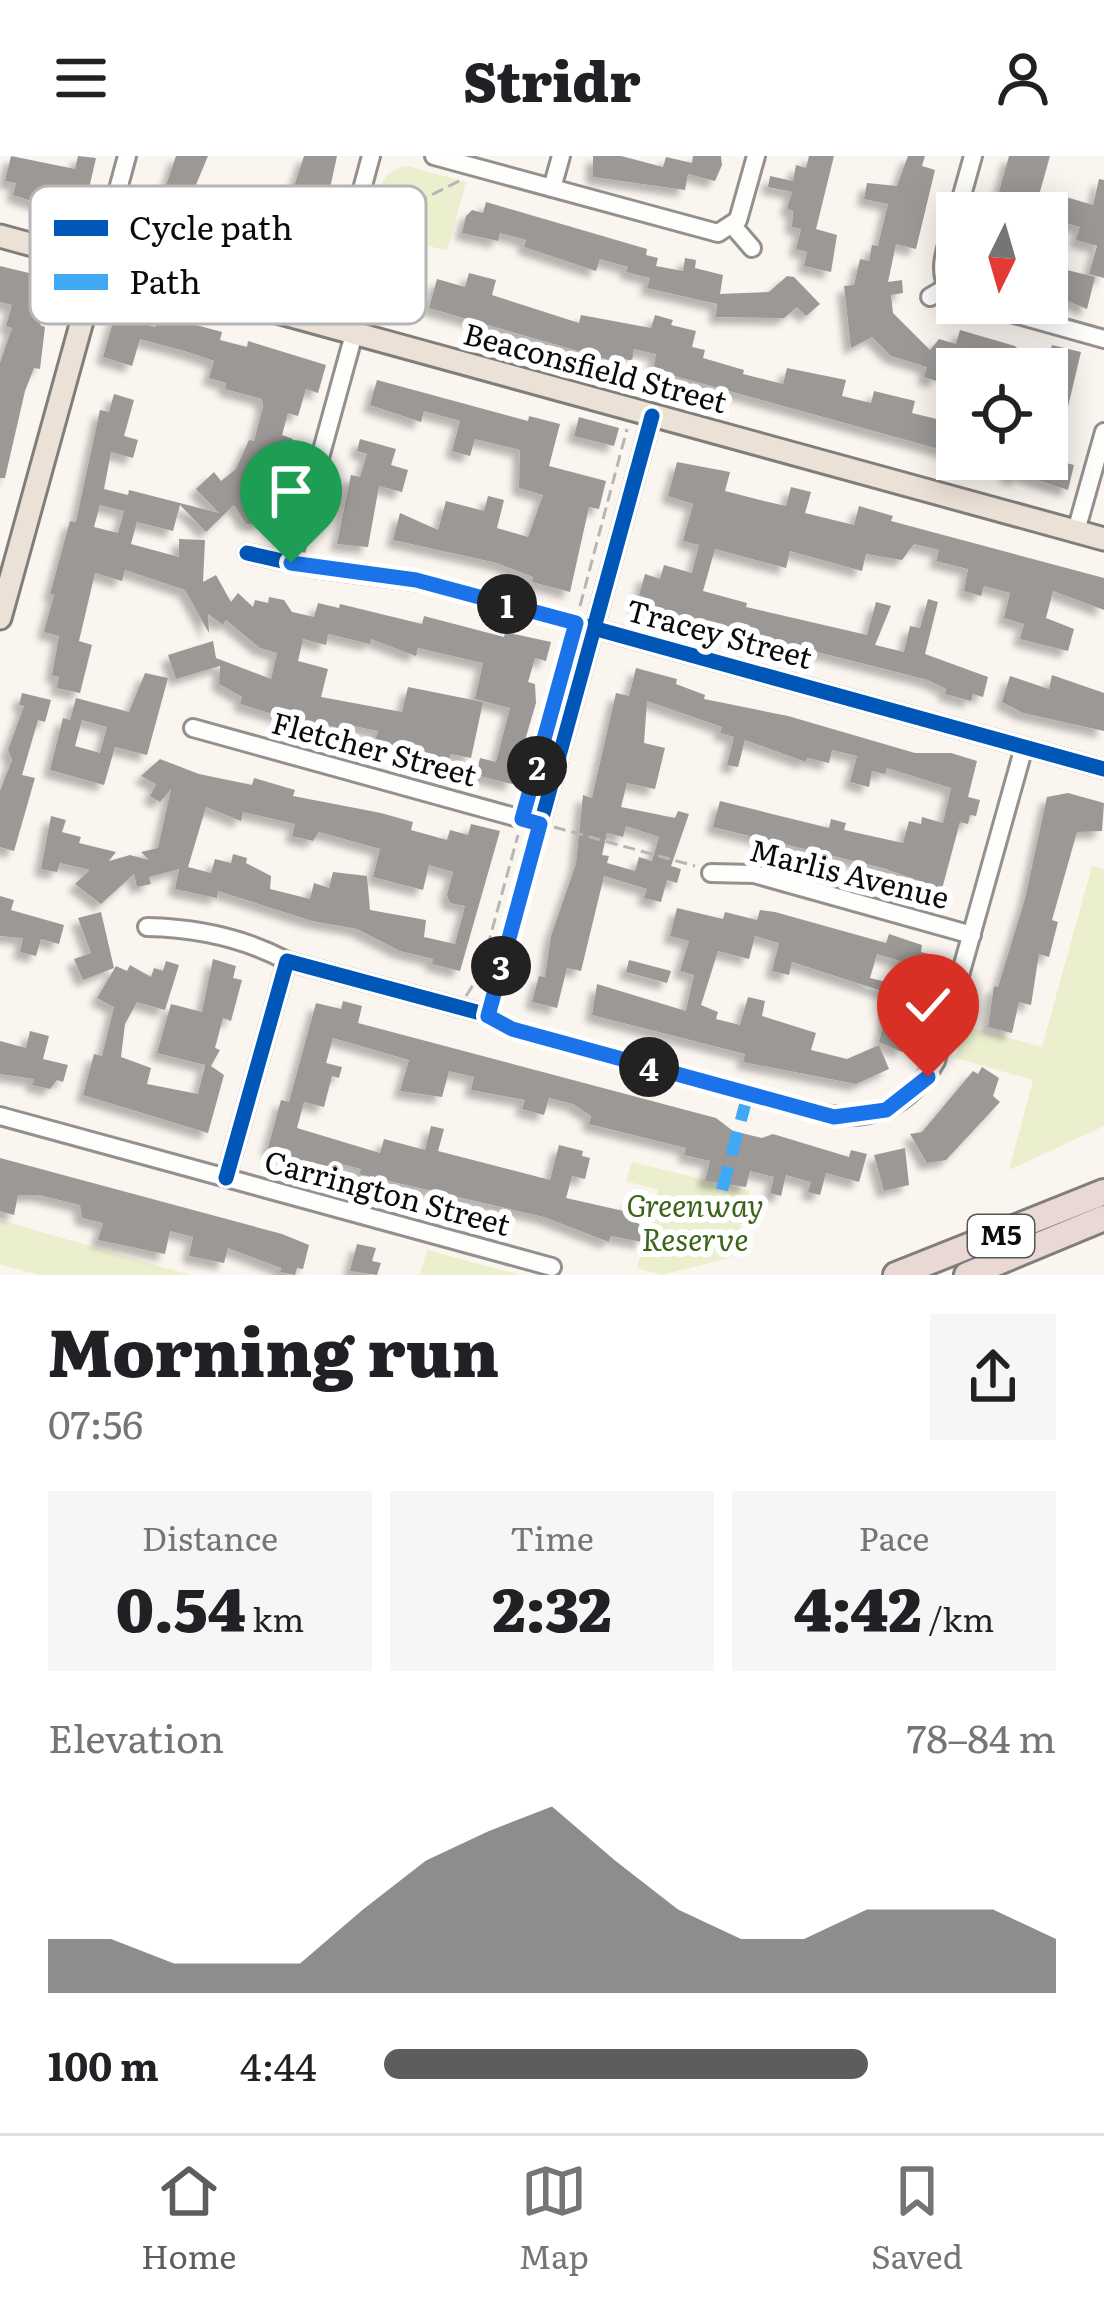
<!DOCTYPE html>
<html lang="en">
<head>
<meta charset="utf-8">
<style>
  body { margin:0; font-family:Literata,serif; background:#f6f6f6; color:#202124; height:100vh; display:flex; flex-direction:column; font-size:45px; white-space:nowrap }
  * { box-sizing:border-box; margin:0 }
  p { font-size:39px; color:#757577 }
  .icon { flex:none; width:66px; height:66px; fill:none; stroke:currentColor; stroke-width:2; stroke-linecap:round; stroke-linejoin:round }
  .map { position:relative; height:1119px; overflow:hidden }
  .drawer { display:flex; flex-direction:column; background:#fff; flex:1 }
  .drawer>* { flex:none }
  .needle { width:78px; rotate:185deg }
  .fabs { position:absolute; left:936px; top:36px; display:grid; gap:24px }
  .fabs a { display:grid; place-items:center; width:132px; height:132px; border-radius:0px; background:#fff; box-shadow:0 6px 30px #0003; font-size:60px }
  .pin { position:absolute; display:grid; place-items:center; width:102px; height:102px; color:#fff; margin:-123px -51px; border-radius:50% 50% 50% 0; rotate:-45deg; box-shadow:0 0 12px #0007 }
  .pin .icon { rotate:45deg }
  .km { position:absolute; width:60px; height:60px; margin:-30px; border-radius:50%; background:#222; color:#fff; font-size:33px; line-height:60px; text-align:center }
  .round { display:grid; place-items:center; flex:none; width:126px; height:126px; border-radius:0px; background:#f6f6f6 }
  .head { display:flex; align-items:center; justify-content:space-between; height:204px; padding:0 48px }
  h1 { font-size:66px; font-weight:800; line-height:90px }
  .metrics { display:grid; grid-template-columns:repeat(3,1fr); gap:18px; height:204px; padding:12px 48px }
  .metrics div { display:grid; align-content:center; border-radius:0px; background:#f6f6f6; text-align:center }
  .metrics b { font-size:60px; font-weight:800 }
  .metrics small { font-size:33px; font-weight:400 }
  .metrics p { font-size:33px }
  .chart { height:336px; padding:24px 48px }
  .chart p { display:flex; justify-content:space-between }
  .chart svg { width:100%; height:216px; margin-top:12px; fill:#5f5d5b; opacity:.7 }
  ul { padding:0 48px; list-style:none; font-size:39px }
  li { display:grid; grid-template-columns:192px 144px 1fr; align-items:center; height:90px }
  li i { height:30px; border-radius:15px; background:#5f5d5b }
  header { display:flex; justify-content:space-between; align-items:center; height:156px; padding:0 48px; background:#fff; font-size:54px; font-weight:800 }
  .dock { display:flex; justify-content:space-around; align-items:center; height:168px; border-top:3px solid #e0e0e0; background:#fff; font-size:33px; color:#757577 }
  .dock a { display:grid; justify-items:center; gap:6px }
  .dock .on { color:#5f5d5b }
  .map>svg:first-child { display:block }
  .green { fill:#ebefce }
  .building { fill:#9c9895; fill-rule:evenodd; filter:url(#shadow) }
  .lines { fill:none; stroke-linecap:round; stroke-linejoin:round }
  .minor-casing { stroke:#93908e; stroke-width:22 }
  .major-casing { stroke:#807e7b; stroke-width:27 }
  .highway-casing { stroke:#807e7b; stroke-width:30 }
  .path { stroke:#b7b6b5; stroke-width:3; stroke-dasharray:12 6; stroke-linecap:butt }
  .minor { stroke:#fefefd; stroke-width:16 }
  .major { stroke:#ece1d7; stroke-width:21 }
  .highway { stroke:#e9d8d4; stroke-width:24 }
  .quiet { stroke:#3fa9f5; stroke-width:12; stroke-dasharray:24 12; stroke-linecap:butt }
  .cycleway-casing { stroke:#fff; stroke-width:22 }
  .cycleway { stroke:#0057b8; stroke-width:15 }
  .route-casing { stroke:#fff; stroke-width:24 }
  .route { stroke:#1a73e8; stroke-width:15 }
  .labels { text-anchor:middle; stroke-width:12; stroke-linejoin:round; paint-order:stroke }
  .shield { fill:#fff; stroke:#545454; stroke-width:3 }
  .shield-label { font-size:27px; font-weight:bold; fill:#0b0b0b }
  .street-label { font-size:30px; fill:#0b0b0b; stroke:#fff }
  .park-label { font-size:30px; font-style:italic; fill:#3d641b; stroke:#fff }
  .key { fill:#fff; stroke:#b6b6b6; stroke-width:3 }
  .key-label { font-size:33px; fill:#0b0b0b }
</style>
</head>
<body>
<header><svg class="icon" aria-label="menu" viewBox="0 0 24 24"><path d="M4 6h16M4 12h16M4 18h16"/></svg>Stridr<svg class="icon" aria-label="person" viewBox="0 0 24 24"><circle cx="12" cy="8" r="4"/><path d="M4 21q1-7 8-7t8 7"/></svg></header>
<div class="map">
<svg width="1104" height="1119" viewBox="0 0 1104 1119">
  <defs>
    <filter id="shadow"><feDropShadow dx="-7" dy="7" stdDeviation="3" flood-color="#0004"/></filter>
  </defs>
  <rect width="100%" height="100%" fill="#faf5ef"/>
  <g class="green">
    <path d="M407,10L466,26L447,95L369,73C376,48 376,14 407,10Z"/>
    <path d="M1092,710L1104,713V970L1009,1014L1033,924L955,902L965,870L1042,891Z"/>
    <path d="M632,1006L750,1035L732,1101L662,1119L637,1112L658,1034L626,1025Z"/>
    <path d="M0,1064L190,1119H41L0,1109Z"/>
    <path d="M427,1094L520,1119H420Z"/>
  </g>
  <g class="building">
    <path d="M11,0L75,13L78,0L96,2L84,54L57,47L56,53L13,39L16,27L5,25Z"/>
    <path d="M176,0H208L179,69L205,81L208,70L247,80L253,56L285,58L304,0H337L312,115L302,112L300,120L261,109L264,99L237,92L234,102L147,85Z"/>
    <path d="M593,0H621L663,11L666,1L692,7L693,0H721L722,9L715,25L688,18L685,34L593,21Z"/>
    <path d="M809,0H834L816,73L837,79L831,116L804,110L807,96L796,93L801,73L792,71L793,55L787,53L792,36L768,31L770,20L793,25L796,9L806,12Z"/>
    <path d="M908,0H925L922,10L935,14L916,93L896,88L888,126L902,124L903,137L891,139L893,157L930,194L939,183L956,188L960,174L1015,190L1020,195L1015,213H957V221L939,216L937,225L924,221L927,211L891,200L872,181L851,192L844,130L854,129L860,103L869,105L872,89L878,90L888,48L864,43L867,27L897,30Z"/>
    <path d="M1009,0H1050L1034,57H993Z"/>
    <path d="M1099,23L1104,24V122L1089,118L1097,90L1076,84L1080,71L1059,65L1066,41L1093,49Z"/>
    <path d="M486,46L647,93L646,99L658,102L656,110L683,115L685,102L696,104L695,112L723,119L720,138L769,136L787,120L794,121L820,148L806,160L797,151L784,162L716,161L717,148L647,132L650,122L626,116L628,111L600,103L596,115L524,91L526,84L500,77L498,85L462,77L466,60L472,54L483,57Z"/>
    <path d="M1047,109L1095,121L1087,153L1058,141L1060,132L1047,129Z"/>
    <path d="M0,110L58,124L40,169L45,171L40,213L34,212L25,235L5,322H0V207L12,172L6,170L12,149L0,146Z"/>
    <path d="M469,117L496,124L492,139L579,167L581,159L651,172L655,159L673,164L671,169L696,175L692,191L705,194L703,202L744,214L743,218L783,228L787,212L846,224L842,240L871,247L874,235L915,245L912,257L957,268V298L664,217L654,210L656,198L634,193L632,205L617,201L616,206L429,152L437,123L465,131Z"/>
    <path d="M115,159L155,171L158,161L200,170L222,176L220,184L247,191L248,185L326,209L318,237L306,233L298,260L288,257L282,279L293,283L278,317L284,320L260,369L246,368L234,349L206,376L180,349L173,375L137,366L131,388L179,401V383L205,384L203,426L216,419L231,446L238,437L253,451L255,444L268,447L269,441L284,444L292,456L314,461L318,447L339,452L340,448L422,468L424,460L504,481L505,476L551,486L546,505L535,502L528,526L535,528L536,547L512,628L476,619L480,602L496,606L510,552L475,543L483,507L418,492L416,500L371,483L370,488L328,478L326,489L303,483L298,505L328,513L321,541L402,556L408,531L483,546L471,602L451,598L448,607L436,604L375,584L378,575L354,570L353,578L320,566L318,572L240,548L242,541L219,528L220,510L176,523L168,499L213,485L216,502L271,523L277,497L260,492L226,464L223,469L208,458L209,477L185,434L125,414L122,425L95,417L79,485L92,489L80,537L57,532L59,521L52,519L59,480L44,476L54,439L50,438L70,365L76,366L100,254L109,256L114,238L134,244L124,280L138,284L133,302L111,296L104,333L128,339L129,334L219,357L196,333L214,316L221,325L236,313L249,284L254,285L263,251L262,243L225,233L226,227L209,222L214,205L188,196L140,183L132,210L103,201ZM100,349L124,355L118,377L94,371Z"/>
    <path d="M1052,189L1081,196L1066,259L1047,254L1056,218L1046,213Z"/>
    <path d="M377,224L528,265L529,260L560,268L549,310L606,325L599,353L589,351L570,436L532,426L533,421L497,407L393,384L400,357L438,374L446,345L484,355L488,340L504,344L497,372L528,381L543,339L519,332L520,294L475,283L470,300L452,295L460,265L424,255L421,266L370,249Z"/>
    <path d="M579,261L619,272L614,290L574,280Z"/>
    <path d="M360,283L396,293L391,309L408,314L402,336L379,330L368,391L337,388L351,319L360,321L367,298L357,295Z"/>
    <path d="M980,303L1047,308V302L1074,309L1068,334L1020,318L1018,323L1007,320L1008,314L980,307Z"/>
    <path d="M677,306L730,316L725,335L764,345L786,350L791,331L811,336L805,357L854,369L859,350L893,360L891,365L1104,422V454L1053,435L1046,462L1074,473L1068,495L1020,483L1024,468L1004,462L1010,437L984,430L981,440L964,435L968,413L936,405L939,394L914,388L902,404L866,398L862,415L790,395L786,412L715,393L703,435L747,447L746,451L867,479L876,446L891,450L875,489L904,496L910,470L920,472L928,443L938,446L925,498L988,521L983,541L973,538L971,545L945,538L946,533L928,524L636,450L645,418L660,423L664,409L692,417L699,389L683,385L693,348L668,340Z"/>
    <path d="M636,512L677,523L676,528L705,539L704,543L788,560L915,597H951L977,605L968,641L980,644L976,660L970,659L968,668L960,666L942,733L883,712L713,671L720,645L829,672L831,663L846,667L844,674L903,687L909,665L921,668L922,661L943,667L951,632L887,612L885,618L872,615L869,631L850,626L857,600L832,594L829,607L807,602L806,606L745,584L738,611L727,609L734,581L720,577L722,571L647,545L644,587L665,592L655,633L627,627L621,651L675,662L678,655L689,658L671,710L681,713L677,727L667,724L661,746L644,742L647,733L604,720L581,815L567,812L557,852L532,846L539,820L545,821L551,780L576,708L583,639L592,642L616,537L629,540ZM626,670L659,681L652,705L639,701L635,715L607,707L609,700L602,699L607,677L623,681Z"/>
    <path d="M145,517L168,522L147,599L115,591L104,629L50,614L63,562L70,564L76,542L129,556ZM82,564L107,571L100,597L75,590Z"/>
    <path d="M1052,519L1104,537V575L1023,557L1002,546L1010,520L1049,533Z"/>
    <path d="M22,537L51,544L45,566L38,564L22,619L35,622L14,695L0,691V635L12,604L8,594L24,550L19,549Z"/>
    <path d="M160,603L199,618L252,629L254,622L295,634L293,640L381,657L413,666L411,674L447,684L450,674L468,679L471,668L500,675L460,815L432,808L433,803L400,795L357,773L312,765L218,735L217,742L175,733L179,713L149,721L151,728L137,731L134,718L101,748L75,728L90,714L60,707L57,716L41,713L51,660L66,664L62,676L81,681L79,687L116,696L109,705L130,699L149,704L141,696L158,692L171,633L160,646L150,640L156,628L141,620ZM206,651L241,665L243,656L295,668L292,680L313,685L319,676L380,693L373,721L423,734L429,709L453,716L447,739L450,747L465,750L455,788L424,781L426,764L370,754L367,720L333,716L329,732L314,727L310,743L270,733L271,720L246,707L247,702L233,698L231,707L215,703L211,717L188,711Z"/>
    <path d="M1068,637L1104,647L1102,675L1077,676L1052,764L1058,766L1049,801L1039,798L1031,849L1019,846L1012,877L988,871L994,830L998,831L1025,743L1047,641Z"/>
    <path d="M0,740L14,744L11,754L64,769L59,788L41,783L36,800L20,796L23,782L0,780Z"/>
    <path d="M677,752L723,763L725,756L757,764L760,754L775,756L886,787L889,778L922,789L921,796L933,799L902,896L879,886L891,838L792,806L789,819L772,815L779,787L755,780L749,803L718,795L701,849L718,856L716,863L740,869L748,841L765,845L762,860L816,877L811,894L847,903L879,889L889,913L856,928L743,906L745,898L592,859L597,828L686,855L694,819L680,815L689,785L670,780ZM877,798L913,809L907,831L870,822Z"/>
    <path d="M101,756L114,812L83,824L74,803L91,797L78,762Z"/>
    <path d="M213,803L236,810L233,822L242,824L231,865L223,862L215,892L220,894L211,910L224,919L208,977L83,939L94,898L102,900L114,851L97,842L116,810L127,815L130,809L151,821L154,812L163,815L166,805L179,809L165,854L137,846L125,868L121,901L151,912L147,928L198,938L205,909L157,897L171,848L202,856Z"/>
    <path d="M629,804L671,815L667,827L626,816Z"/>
    <path d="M343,845L362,850L358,867L716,962L733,975L762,982L773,978L849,1001L851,994L867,998L859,1026L826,1017L820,1039L808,1036L811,1026L786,1019L781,1040L770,1037L774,1021L750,1015L746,1031L705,1025L710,1005L684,999L686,992L589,968L591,960L573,948L549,942L544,959L522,953L525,944L471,934L474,921L449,915L442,941L400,935L409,904L333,882L326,907L342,911L339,922L332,920L324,951L304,946L297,972L380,997L384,983L425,994L431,970L444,973L438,995L550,1024L559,989L583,995L582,1000L590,1002L585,1023L572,1020L566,1042L628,1056L631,1043L644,1046L638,1068L647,1070L642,1086L611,1080L609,1086L544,1061L359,1018L361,1013L337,1007L335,1015L273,996L268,992L281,944L289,946L316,847L341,853Z"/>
    <path d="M30,875L49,880L43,903L68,909L63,926L57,924L50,933L32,929L34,923L0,918V885L26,892Z"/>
    <path d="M982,911L999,922L993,940L1000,946L946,1004L927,1007L910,978L922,976L973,915L978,918Z"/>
    <path d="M905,992L909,1029L884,1035L874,999Z"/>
    <path d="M0,1002L282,1078L309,1089L303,1113L297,1112L295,1119L280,1116L281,1112L228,1092L224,1107L189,1100L193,1081L170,1075L165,1098L98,1084L103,1067L82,1062L80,1049L39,1039H18L14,1059L0,1055Z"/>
    <path d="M357,1088L376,1092L372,1105L381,1107L377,1119L350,1115Z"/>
  </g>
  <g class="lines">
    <defs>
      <g id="minor">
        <path d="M434,0L718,77L738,64L756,0"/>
        <path d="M552,32L561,0"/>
        <path d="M957,57L973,0"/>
        <path d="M957,58C949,84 930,121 957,141"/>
        <path d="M733,70L752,92"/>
        <path d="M98,107L127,0"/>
        <path d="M930,141L947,131"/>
        <path d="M975,147L1104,183"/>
        <path d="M325,170L371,0"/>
        <path d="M1076,375L1104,276"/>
        <path d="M247,397L313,412L430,427L1104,613"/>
        <path d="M291,407L354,178"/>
        <path d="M193,572L540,668"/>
        <path d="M711,717L754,718L972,779"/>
        <path d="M147,771C195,772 244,782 287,805"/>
        <path d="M488,859L512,873L819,957C870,968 910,951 936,905L1024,591"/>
        <path d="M0,960L552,1111"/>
        <path d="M226,1022L287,805L488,859L652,260"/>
      </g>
      <g id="major">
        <path d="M0,80L1104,383"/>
        <path d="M0,462L98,107"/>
      </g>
      <g id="highway">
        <path d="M896,1119L1104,1036"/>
        <path d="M967,1119L1104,1062"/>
      </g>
    </defs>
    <use href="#minor" class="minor-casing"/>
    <use href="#major" class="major-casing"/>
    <use href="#highway" class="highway-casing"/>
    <g class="path">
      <path d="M368,71L461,24"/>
      <path d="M580,450L627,273"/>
      <path d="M527,646L572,482"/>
      <path d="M554,671L695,710"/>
      <path d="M466,840L480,818L518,679"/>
    </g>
    <use href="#minor" class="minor"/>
    <use href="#major" class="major"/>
    <use href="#highway" class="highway"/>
    <path class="quiet" d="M722,1034L748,938"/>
    <defs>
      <g id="cycleway">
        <path d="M247,397L313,412L430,427L1104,613"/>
        <path d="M226,1022L287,805L488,859L652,260"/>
      </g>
    </defs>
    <use href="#cycleway" class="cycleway-casing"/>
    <use href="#cycleway" class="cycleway"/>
  </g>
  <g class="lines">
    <defs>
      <path id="route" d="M291,407L416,424L576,467L522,663L540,668L488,860L512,873L834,961L886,954L928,921"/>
    </defs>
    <use href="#route" class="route-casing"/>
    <use href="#route" class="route"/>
  </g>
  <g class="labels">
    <rect class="shield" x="968" y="1059" width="66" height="42" rx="9"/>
    <g class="shield-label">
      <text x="1001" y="1089">M5</text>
    </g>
    <g class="street-label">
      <text transform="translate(595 213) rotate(15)" y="10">Beaconsfield Street</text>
      <text transform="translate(719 479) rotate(15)" y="10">Tracey Street</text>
      <text transform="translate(374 594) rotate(15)" y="10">Fletcher Street</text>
      <text transform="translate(849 719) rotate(14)" y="10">Marlis Avenue</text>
      <text transform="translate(387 1038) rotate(15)" y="10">Carrington Street</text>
    </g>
    <g class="park-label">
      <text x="695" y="1061">Greenway<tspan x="695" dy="34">Reserve</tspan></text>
    </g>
  </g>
  <rect x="30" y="30" width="396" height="138" rx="18" class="key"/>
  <rect x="54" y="64" width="54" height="16" fill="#0057b8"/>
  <rect x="54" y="118" width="54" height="16" fill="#3fa9f5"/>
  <g class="key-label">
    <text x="129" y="84">Cycle path</text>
    <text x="129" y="138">Path</text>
  </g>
</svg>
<div class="fabs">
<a><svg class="needle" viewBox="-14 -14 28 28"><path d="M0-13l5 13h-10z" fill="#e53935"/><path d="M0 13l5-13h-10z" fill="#757577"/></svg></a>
<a><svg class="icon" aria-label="locate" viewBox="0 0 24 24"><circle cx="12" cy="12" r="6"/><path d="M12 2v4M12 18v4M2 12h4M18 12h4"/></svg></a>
</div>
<div class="pin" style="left:291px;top:407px;background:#1e9e55"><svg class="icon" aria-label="arrive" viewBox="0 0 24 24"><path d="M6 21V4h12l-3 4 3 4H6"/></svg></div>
<div class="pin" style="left:928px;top:921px;background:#d93025"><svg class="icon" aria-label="check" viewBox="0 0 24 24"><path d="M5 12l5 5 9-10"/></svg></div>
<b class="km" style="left:507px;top:448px">1</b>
<b class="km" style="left:537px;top:610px">2</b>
<b class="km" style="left:501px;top:810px">3</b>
<b class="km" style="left:649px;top:911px">4</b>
</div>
<section class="drawer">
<div class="head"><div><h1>Morning run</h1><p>07:56</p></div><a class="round"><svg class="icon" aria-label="share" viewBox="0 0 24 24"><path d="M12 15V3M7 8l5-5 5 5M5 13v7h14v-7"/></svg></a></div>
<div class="metrics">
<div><p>Distance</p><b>0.54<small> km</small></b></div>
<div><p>Time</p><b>2:32</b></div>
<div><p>Pace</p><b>4:42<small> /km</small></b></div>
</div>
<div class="chart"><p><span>Elevation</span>78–84 m</p>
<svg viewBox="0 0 160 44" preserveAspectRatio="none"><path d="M0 44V33L10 33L20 38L30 38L40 38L50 27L60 17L70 11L80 6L90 17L100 27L110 33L120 33L130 27L140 27L150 27L160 33V44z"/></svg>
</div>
<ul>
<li><b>100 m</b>4:44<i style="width:72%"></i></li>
</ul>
</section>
<nav class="dock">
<a class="on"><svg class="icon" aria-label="home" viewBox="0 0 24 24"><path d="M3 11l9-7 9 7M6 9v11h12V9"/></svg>Home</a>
<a><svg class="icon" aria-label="map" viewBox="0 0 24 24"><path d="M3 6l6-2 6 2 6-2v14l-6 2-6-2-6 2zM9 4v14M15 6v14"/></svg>Map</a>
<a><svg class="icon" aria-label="saved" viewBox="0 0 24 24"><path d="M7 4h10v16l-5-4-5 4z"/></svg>Saved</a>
</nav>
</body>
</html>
